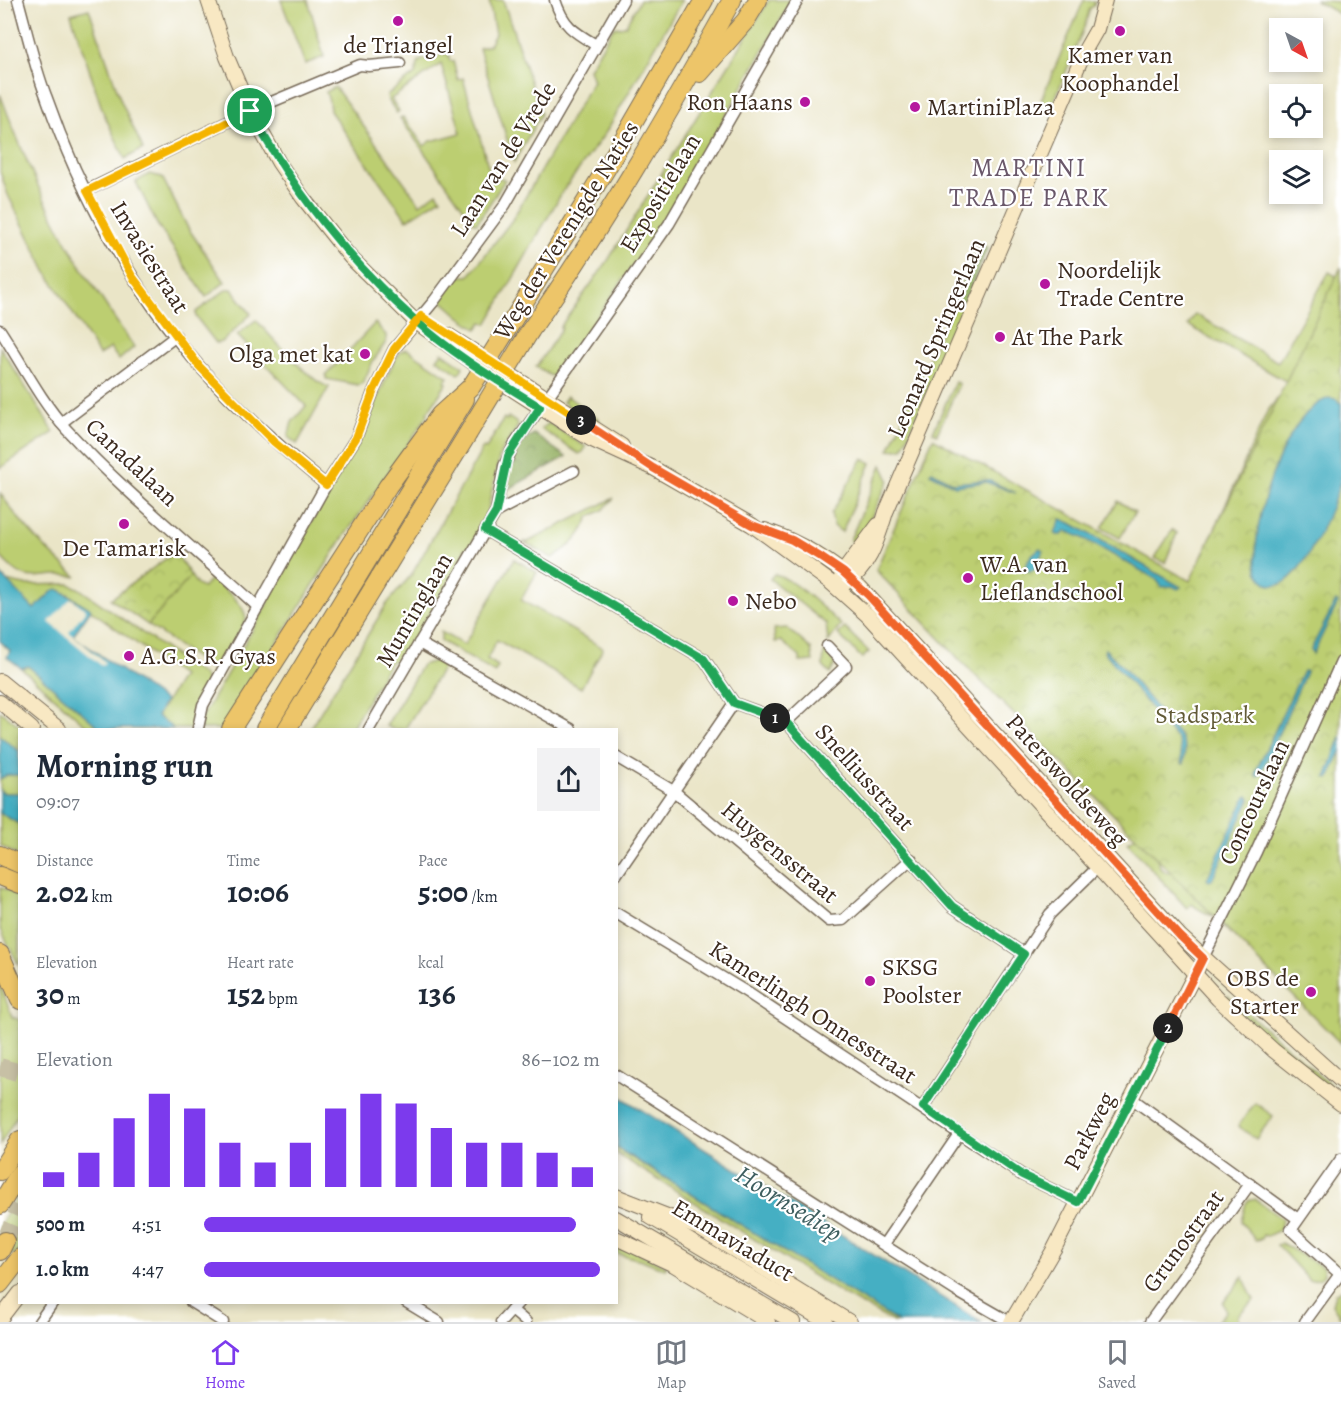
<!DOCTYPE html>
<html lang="en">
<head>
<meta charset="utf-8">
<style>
  body { margin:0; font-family:Alegreya,serif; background:#f2f2f3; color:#1f2937; height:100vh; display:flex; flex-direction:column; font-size:22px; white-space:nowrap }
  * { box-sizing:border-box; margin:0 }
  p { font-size:20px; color:#747a83 }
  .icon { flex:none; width:33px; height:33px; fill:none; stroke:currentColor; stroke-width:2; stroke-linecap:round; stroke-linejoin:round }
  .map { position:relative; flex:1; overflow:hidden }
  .sheet { position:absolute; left:18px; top:728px; width:600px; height:576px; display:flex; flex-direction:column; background:#fff; border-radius:0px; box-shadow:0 3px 9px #0003 }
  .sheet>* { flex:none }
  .needle { width:39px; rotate:140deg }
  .tools { position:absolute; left:1269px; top:18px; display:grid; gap:12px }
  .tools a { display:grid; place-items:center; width:54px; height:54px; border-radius:0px; background:#fff; box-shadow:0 3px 9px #0003; font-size:30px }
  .pin { position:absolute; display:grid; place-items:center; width:51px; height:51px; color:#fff; margin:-26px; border:3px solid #fff; border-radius:50%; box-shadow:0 2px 6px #0007 }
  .km { position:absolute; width:30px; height:30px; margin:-15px; border-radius:50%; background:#222; color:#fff; font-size:16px; line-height:30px; text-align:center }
  .round { display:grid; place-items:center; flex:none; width:63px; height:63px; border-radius:0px; background:#f2f2f3 }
  .summary { display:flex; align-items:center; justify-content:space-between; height:102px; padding:0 18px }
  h1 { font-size:33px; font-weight:700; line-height:45px }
  .metrics { display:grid; grid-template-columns:repeat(3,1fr); gap:9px; height:102px; padding:6px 18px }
  .metrics div { display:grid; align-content:center }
  .metrics b { font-size:30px; font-weight:700 }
  .metrics small { font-size:16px; font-weight:400 }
  .metrics p { font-size:16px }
  .chart { height:168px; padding:12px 18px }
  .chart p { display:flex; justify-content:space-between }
  .chart svg { width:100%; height:108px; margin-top:6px; stroke:#7c3aed; stroke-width:6 }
  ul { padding:0 18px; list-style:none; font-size:20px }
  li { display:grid; grid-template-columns:96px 72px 1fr; align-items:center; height:45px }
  li i { height:15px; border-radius:8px; background:#7c3aed }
  .tab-bar { display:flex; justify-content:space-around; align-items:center; height:84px; border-top:2px solid #e0e1e3; background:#fff; font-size:16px; color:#747a83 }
  .tab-bar a { display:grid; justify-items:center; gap:3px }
  .tab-bar .selected { color:#7c3aed }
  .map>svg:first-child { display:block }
  .green { fill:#bcce71; stroke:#7c7c48; stroke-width:1.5 }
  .forest { fill:url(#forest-crowns); stroke:#686e40; stroke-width:1.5 }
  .park { fill:url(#park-crowns); stroke:#7c7c48; stroke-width:1.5 }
  .water { fill:#45afc3; stroke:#406c70; stroke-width:1.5 }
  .pier { fill:#eae5c7 }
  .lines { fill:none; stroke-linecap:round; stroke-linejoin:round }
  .highway-tunnel { stroke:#c7c0a5; stroke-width:18; stroke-dasharray:18 9; stroke-linecap:butt }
  .street-casing { stroke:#786b59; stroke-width:13 }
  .secondary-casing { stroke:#786b59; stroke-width:16 }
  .highway-casing { stroke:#786b59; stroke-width:20 }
  .street { stroke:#fff; stroke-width:10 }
  .secondary { stroke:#f8e8c3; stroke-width:14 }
  .highway { stroke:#edc569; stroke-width:18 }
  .highway-bridge-casing { stroke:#786b59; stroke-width:20; stroke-linecap:butt }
  .highway-bridge { stroke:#edc569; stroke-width:18 }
  .split-1-casing { stroke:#fff; stroke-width:12 }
  .split-2-casing { stroke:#fff; stroke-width:12 }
  .split-3-casing { stroke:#fff; stroke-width:12 }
  .split-4-casing { stroke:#fff; stroke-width:12 }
  .split-1 { stroke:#22a559; stroke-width:8 }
  .split-2 { stroke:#22a559; stroke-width:8 }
  .split-3 { stroke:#f0652b; stroke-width:8 }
  .split-4 { stroke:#f5b400; stroke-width:8 }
  .poi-dot { fill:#b5179e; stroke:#fff; stroke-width:2 }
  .labels { text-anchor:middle; stroke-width:4.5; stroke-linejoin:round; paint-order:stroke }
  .poi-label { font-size:24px; fill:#3b2a1e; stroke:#fff; text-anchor:start }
  .street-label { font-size:24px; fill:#3b2a1e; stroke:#fff }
  .park-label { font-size:24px; fill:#625b37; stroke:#fff }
  .neighbourhood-label { font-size:26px; letter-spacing:1.5px; fill:#6a586a; stroke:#fff }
  .water-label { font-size:26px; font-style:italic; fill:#3f5f60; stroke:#fff }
</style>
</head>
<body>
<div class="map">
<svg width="1341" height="1322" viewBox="0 0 1341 1322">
  <defs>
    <pattern id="forest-crowns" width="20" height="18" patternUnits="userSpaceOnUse" patternTransform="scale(1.5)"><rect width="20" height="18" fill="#95b163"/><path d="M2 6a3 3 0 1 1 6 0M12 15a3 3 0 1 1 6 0" fill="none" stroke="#7b9051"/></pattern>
    <pattern id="park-crowns" width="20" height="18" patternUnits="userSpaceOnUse" patternTransform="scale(1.5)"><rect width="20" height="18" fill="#bcce71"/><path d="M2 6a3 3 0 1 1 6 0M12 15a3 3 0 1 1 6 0" fill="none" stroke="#a2b161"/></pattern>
  </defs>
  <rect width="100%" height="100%" fill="#fff"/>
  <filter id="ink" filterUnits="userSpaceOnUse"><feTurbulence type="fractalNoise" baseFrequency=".0167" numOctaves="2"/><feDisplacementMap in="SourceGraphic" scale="12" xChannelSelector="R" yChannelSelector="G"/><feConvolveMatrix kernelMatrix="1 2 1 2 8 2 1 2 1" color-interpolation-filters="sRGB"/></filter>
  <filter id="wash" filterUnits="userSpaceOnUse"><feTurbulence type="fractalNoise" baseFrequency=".008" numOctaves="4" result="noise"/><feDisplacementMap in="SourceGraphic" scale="24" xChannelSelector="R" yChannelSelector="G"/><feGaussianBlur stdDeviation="1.35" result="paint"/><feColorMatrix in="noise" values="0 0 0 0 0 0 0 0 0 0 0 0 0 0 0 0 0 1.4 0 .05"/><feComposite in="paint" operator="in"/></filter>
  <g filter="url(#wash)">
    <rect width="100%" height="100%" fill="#eae5c7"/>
    <g class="green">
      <path d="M281,0H308L324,57L305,64Z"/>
      <path d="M489,0H503L541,114L514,162L479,48L489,45L495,34Z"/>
      <path d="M640,0H682L606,132L563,191L487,324L482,322L477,329L459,316L440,299L458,276H469L512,220L593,81L589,69L613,28L625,26Z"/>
      <path d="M769,0H792L671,211L558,373L551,376L536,367L562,328L560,327L607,262Z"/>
      <path d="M1084,0L1095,2L1094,6L1090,8L1085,25L1052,106L1041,100Z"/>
      <path d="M1314,0L1341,2V15Z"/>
      <path d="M89,9L121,101L143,149L125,159L103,112L71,14Z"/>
      <path d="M448,53L450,61H453L458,80L463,78L492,180L502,178L505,180L477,223H474L400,118L403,117L424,146L431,141L461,133L441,64L391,99L399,111L397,113L388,100L387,95L415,74L419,61Z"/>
      <path d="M335,87L420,204L437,192L441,198L407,220L330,111L329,101L326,92Z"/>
      <path d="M0,94C17,139 35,183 58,226C80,268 107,308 134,347L119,360L110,348L99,355L47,273L8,195L0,172Z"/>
      <path d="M149,174L162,177L188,228L225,282L206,297L157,224L136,182Z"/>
      <path d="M1329,272L1341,279L1192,580L1267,412L1289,383L1188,325L1195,314L1278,362Z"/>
      <path d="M227,289H232L251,314L222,342L216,343L196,317V312Z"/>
      <path d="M953,304L963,308L903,448L889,450Z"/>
      <path d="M256,320C270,335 311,383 329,387L297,444L288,437L292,422L306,406L237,335Z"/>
      <path d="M375,323L386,335V342L372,363L363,383L358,385L326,379V375Z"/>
      <path d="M458,327L480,342L476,349L454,334Z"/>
      <path d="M0,347L54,432L0,468Z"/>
      <path d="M407,349L448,377L445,381L447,383L427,413L428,415L341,541L223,729H200L201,719L269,601L267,599L358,441L394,361L401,351Z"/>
      <path d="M442,352L463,367L459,374L437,359Z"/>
      <path d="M955,382L959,384L937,434L933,432Z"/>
      <path d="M567,396L599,419L597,426L563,402Z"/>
      <path d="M508,417L517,423L518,426L500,454L486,518L468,550L465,549L463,553L465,555L404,659L390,662L351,729H310L386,605L412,574L483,448L486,449L504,418L507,420Z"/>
      <path d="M549,423L586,447L583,452L579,454L541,429Z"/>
      <path d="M863,458L871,463L842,532L834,526L831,514Z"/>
      <path d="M882,465L889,480L868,524L856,543L850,540Z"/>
      <path d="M0,493C22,526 47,551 77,577C40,568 32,593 0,556Z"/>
      <path d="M614,498L603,510L589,517C581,538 571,546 552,558L523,542H528Z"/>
      <path d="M1118,501L1135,512L1120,538L1102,528Z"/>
      <path d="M1172,530L1177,533L1165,563L1155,558Z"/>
      <path d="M175,552L197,585L203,588L212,578C224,590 245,602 246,620L216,672L111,599Z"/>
      <path d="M514,559L537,572L521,600L603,648L581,688L497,640L487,659L498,666L495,673L441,641V632L464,645Z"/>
      <path d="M774,574C791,577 828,612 841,625L828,642L826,624L770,579Z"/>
      <path d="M6,581L24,585L69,584L78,588L203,675L208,684L195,716L193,729H174L157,716L182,676L68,594L54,590L34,609Z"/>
      <path d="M787,628L811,649L813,661L800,662V657L781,641L775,642L774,629Z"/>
      <path d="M845,628L869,652L862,658L838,634Z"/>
      <path d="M826,651L835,664L830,674L823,666L824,653Z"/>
      <path d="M435,661L444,666L405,729H392L386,726L422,665Z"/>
      <path d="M28,666L101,729H90L21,668Z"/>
      <path d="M0,711L24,729H20L19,751L0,736Z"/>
      <path d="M7,775H19V793H3L0,790V779Z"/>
      <path d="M0,813L19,824V856L14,854L0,845Z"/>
      <path d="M1146,830L1161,869L1168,873L1177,870L1218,920C1210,913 1200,912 1192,904L1187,908L1185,906L1127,842Z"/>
      <path d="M0,887L19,894V966L0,928Z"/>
      <path d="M0,983L12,1017L20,1020L19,1112L0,1145Z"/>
      <path d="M1228,996L1337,1091L1334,1094L1225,1000Z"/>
      <path d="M1255,1103L1273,1116L1256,1139L1238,1126Z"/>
      <path d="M616,1148L881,1311L898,1322H893L844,1295L617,1154Z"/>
      <path d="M19,1192V1252L11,1255V1248L0,1235L4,1230L0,1232V1225Z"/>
      <path d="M1250,1199H1255L1282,1219L1280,1230L1267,1236L1263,1235L1262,1239L1255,1240L1241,1221L1246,1203Z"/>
      <path d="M616,1242L667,1266L665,1269L642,1260L617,1254Z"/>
      <path d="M1281,1243L1323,1267L1324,1275L1319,1279L1309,1280L1277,1245Z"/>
      <path d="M1243,1277L1254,1300L1238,1315V1322H1217L1226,1311L1223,1303Z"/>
    </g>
    <g class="forest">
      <path d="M979,243L987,248L964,305L954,301Z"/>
      <path d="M534,434L566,457L505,491C505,470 514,444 534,434Z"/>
    </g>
    <g class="park">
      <path d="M1341,267V1044L958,658L876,570L933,438L1190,581Z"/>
      <path d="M175,552L191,576L148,625L111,599Z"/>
      <path d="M1341,1290V1318L1332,1304L1335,1294Z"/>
    </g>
    <g class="water">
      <path d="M1329,398L1336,399L1341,404C1341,427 1341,454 1341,477C1338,498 1289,622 1259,575C1255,568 1256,560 1256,552C1256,511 1285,412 1329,398Z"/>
      <path d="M932,471L953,483L988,480L1016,493L986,482L955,486L932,474L930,473Z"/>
      <path d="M1061,519L1071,523L1181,587L1178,589L1172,586L1162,587L1156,579L1083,538L1066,531L1062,535H1057L1055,533Z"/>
      <path d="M1040,548L1043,551L1034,570L1028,571L1025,569C1026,559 1033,553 1040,548Z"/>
      <path d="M0,574L34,609L54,590L58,589L91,609L73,636L165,701L157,716L174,729H101L28,666L21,668L7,657L10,651L0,641Z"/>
      <path d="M1336,601L1338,603L1313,654L1311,649Z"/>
      <path d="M1105,649L1122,666L1181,738L1185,748L1184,764L1182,763L1180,747L1177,739L1107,655L1104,652Z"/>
      <path d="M1303,671H1306V672L1300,686L1260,775L1256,776V771Z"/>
      <path d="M0,736L19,751V775H7L0,779Z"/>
      <path d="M1341,736V751L1329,779L1326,778Z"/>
      <path d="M0,790L3,793H19V824L0,813Z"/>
      <path d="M1246,797L1248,796L1250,799L1212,880L1209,881L1207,879Z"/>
      <path d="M616,1094L981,1322H898L617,1148Z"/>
    </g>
    <path class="pier" d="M71,598L86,610L69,632L105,662L102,666L49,622Z"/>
  </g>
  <g filter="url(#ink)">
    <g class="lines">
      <g class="highway-tunnel">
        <path d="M0,1067L20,1073"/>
        <path d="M5,1241L20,1207"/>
      </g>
      <defs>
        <g id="street">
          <path d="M18,0C27,32 34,65 46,96C80,194 132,289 200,367C239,410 281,448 326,485"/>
          <path d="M555,0C563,26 574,32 596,45"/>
          <path d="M86,191L250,111L360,65L369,66L400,63"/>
          <path d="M0,330C21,362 40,400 66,429C125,493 194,548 258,607"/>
          <path d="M61,423L176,336"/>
          <path d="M496,512L504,466L514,445L669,224L798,0"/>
          <path d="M485,530L704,659L734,703L786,722L952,906L1024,954"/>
          <path d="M419,643L571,729"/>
          <path d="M786,722L846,666L827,646"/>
          <path d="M198,728L203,705L326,485L356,438L374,390L394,349L434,301L505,205L623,0"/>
          <path d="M369,729L496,512L574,471"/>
          <path d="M616,757L675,792L829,921L843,920L911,859"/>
          <path d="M616,875L734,703"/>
          <path d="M616,913L748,993L1022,1175L1078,1202"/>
          <path d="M1203,958L1256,852L1341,662"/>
          <path d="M616,1075L956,1291L1010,1322"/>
          <path d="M1131,1098L1298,1219"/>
          <path d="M923,1107L1050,914L1097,868"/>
          <path d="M1341,1159L1291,1230L1341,1275"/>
          <path d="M884,1244L959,1134"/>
          <path d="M191,1302L223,1322"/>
          <path d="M406,1302L439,1322"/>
          <path d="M512,1310L526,1322"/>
          <path d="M39,1322L53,1302"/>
          <path d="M501,1322L519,1302"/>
          <path d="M1150,1322L1250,1184"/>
          <path d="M1305,1322L1340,1274"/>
        </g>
        <g id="secondary">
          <path d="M208,0L227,57L250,111L279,163L303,198L350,257L416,322L492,376L569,426L592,440L653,468L752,525L830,582L867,615L1218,999L1273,1050L1341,1104"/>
          <path d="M448,335L622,446"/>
          <path d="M765,530C800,542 833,562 860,587L1180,936L1341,1081"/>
          <path d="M840,581L843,572L878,525"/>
          <path d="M844,584C870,569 878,538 886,512L1085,50L1097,29L1105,0"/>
          <path d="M0,681L59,729"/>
          <path d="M0,702L32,729"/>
          <path d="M616,1196L698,1228L850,1322"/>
          <path d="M650,1217L826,1322"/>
          <path d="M616,1218L793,1322"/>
          <path d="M616,1238L674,1265L768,1322"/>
          <path d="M0,1319L20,1293"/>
          <path d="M1011,1322L1054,1249L1198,968"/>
        </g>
        <g id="highway">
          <path d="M700,73L746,20L758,0"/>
          <path d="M513,320L606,169L704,0"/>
          <path d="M530,331C604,225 669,113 732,0"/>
          <path d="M231,729L388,486L440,415L471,387"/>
          <path d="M265,729L465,399"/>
          <path d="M287,729L467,435"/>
          <path d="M0,855L20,864"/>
          <path d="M0,876L20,884"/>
          <path d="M0,954L20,1000"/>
          <path d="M0,1171L20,1140"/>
          <path d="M0,1205L20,1173"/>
          <path d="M0,1251L5,1241"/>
          <path d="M0,1284L20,1258"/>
        </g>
      </defs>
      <use href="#street" class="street-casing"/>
      <use href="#secondary" class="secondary-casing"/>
      <use href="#highway" class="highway-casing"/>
      <use href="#street" class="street"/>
      <use href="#secondary" class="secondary"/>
      <use href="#highway" class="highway"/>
      <defs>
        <g id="highway-bridge">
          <path d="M471,387L513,320"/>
          <path d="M467,435L530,331"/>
        </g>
      </defs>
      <use href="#highway-bridge" class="highway-bridge-casing"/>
      <use href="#highway-bridge" class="highway-bridge"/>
    </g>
  </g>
  <g class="lines" filter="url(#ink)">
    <defs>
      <path id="split-1" d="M250,111C293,191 348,260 416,321C451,353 500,382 540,407L508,456L496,512L485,530L704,659L734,703L775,718"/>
      <path id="split-2" d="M775,718L786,722L952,906L1024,954L923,1107L1022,1175L1078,1202L1168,1028"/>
      <path id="split-3" d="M581,420L653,468L729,512L752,525L792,540L822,558L843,572L868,595L1180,936L1203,958L1168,1028"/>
      <path id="split-4" d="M250,111L87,191L132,276L199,366L274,442L326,485L356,438L374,390L394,349L421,316L581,420"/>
    </defs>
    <use href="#split-1" class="split-1-casing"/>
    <use href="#split-2" class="split-2-casing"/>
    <use href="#split-3" class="split-3-casing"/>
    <use href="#split-4" class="split-4-casing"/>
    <use href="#split-1" class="split-1"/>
    <use href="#split-2" class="split-2"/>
    <use href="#split-3" class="split-3"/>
    <use href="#split-4" class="split-4"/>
  </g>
  <g class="poi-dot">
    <circle cx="398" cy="21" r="6"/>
    <circle cx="1120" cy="31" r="6"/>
    <circle cx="805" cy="102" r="6"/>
    <circle cx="915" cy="107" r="6"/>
    <circle cx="1045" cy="284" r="6"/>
    <circle cx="1000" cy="337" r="6"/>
    <circle cx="365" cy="354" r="6"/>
    <circle cx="124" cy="524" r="6"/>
    <circle cx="968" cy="578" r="6"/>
    <circle cx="733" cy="601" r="6"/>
    <circle cx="129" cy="656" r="6"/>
    <circle cx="870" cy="981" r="6"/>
    <circle cx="1311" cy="992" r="6"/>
  </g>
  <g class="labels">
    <g class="poi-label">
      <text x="398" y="53" text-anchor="middle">de Triangel</text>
      <text x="1120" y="63" text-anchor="middle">Kamer van<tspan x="1120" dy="28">Koophandel</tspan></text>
      <text x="793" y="110" text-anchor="end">Ron Haans</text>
      <text x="927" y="115">MartiniPlaza</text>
      <text x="1057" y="278">Noordelijk<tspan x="1057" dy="28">Trade Centre</tspan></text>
      <text x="1012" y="345">At The Park</text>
      <text x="353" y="362" text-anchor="end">Olga met kat</text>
      <text x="124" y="556" text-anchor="middle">De Tamarisk</text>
      <text x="980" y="572">W.A. van<tspan x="980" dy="28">Lieflandschool</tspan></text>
      <text x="745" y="609">Nebo</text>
      <text x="141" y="664">A.G.S.R. Gyas</text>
      <text x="882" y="975">SKSG<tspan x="882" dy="28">Poolster</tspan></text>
      <text x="1299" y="986" text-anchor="end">OBS de<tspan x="1299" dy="28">Starter</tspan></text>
    </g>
    <g class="street-label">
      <text transform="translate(503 159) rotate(-58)" y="8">Laan van de Vrede</text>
      <text transform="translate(660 193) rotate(-59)" y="8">Expositielaan</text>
      <text transform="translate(566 230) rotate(-58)" y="8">Weg der Verenigde Naties</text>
      <text transform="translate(150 257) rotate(58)" y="8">Invasiestraat</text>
      <text transform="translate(936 338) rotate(-67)" y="8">Leonard Springerlaan</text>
      <text transform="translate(132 462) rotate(43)" y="8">Canadalaan</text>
      <text transform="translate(414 610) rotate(-60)" y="8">Muntinglaan</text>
      <text transform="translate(865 777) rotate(48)" y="8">Snelliusstraat</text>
      <text transform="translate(1067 780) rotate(48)" y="8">Paterswoldseweg</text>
      <text transform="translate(1254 802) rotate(-65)" y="8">Concourslaan</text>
      <text transform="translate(780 852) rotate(40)" y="8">Huygensstraat</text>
      <text transform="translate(813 1012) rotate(33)" y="8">Kamerlingh Onnesstraat</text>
      <text transform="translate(1089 1131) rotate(-63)" y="8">Parkweg</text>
      <text transform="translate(733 1240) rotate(31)" y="8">Emmaviaduct</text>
      <text transform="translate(1183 1241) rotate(-54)" y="8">Grunostraat</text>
    </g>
    <g class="park-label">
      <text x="1205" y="723">Stadspark</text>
    </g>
    <g class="neighbourhood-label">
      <text x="1029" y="176">MARTINI<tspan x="1029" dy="30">TRADE PARK</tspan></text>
    </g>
    <g class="water-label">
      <text transform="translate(789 1203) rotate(32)" y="9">Hoornsediep</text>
    </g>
  </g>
</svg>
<div class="tools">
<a><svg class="needle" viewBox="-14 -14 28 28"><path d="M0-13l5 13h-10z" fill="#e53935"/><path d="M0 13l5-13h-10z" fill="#747a83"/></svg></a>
<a><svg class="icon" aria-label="locate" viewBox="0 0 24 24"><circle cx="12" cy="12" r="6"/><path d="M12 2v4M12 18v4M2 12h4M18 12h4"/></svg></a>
<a><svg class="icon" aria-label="layers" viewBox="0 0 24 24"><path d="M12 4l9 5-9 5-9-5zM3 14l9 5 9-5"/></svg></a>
</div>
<div class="pin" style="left:250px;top:111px;background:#1e9e55"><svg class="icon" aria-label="arrive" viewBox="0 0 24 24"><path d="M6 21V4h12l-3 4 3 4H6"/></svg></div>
<b class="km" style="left:775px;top:718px">1</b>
<b class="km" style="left:1168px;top:1028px">2</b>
<b class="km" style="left:581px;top:420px">3</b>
<section class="sheet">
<div class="summary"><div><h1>Morning run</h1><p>09:07</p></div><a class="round"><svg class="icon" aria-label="share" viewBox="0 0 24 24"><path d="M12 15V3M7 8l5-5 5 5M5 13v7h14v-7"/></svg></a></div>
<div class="metrics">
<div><p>Distance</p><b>2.02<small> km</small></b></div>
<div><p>Time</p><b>10:06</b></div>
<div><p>Pace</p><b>5:00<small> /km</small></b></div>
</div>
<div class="metrics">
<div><p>Elevation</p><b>30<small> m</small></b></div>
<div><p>Heart rate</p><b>152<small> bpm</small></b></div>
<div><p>kcal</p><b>136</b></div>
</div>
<div class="chart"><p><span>Elevation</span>86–102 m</p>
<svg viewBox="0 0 160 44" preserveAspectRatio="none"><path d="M5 44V38M15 44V30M25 44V16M35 44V6M45 44V12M55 44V26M65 44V34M75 44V26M85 44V12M95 44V6M105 44V10M115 44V20M125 44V26M135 44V26M145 44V30M155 44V36"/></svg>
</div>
<ul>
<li><b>500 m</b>4:51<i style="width:94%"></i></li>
<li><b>1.0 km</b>4:47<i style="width:100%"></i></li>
</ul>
</section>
</div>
<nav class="tab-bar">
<a class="selected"><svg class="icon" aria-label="home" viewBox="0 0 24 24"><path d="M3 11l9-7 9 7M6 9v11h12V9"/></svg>Home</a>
<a><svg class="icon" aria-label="map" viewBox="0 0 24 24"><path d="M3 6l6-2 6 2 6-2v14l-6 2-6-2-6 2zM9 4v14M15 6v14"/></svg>Map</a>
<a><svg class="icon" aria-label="saved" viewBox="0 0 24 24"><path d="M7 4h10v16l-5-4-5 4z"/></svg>Saved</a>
</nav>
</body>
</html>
